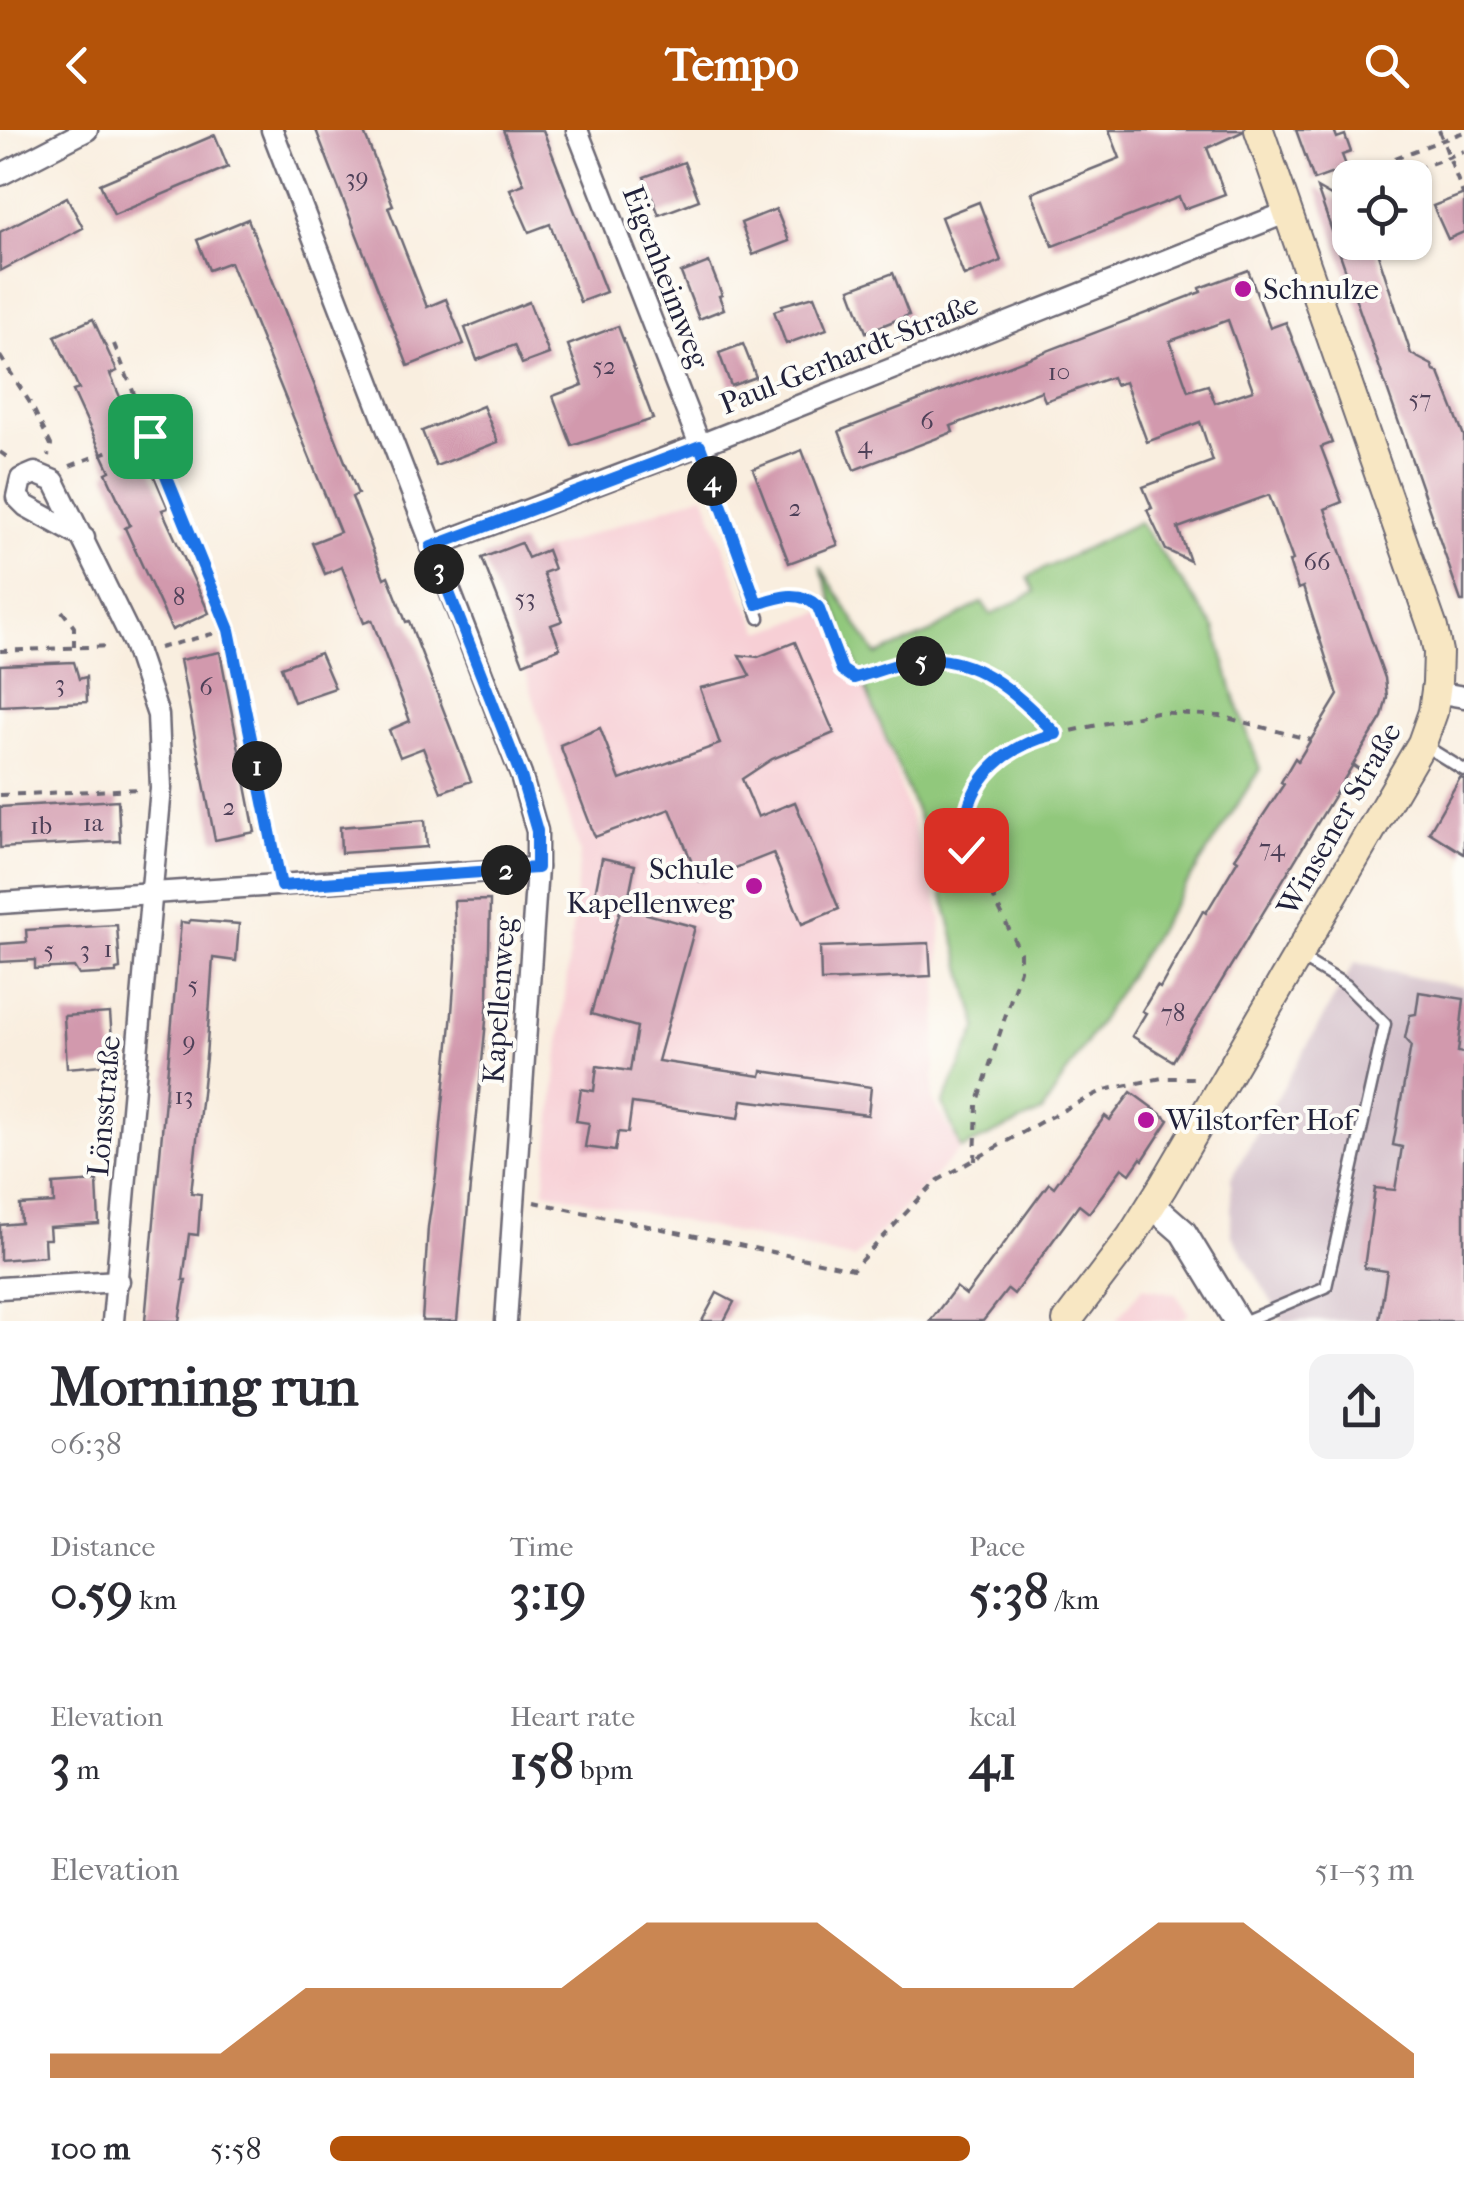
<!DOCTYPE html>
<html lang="en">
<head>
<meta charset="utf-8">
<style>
  body { margin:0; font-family:"IM FELL French Canon",serif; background:#f2f2f3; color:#2b2b33; height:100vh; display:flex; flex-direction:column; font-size:38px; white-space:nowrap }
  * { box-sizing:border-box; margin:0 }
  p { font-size:32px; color:#7c7c81 }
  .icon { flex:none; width:55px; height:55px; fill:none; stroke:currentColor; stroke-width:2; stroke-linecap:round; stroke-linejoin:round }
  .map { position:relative; height:1191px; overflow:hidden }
  .panel { display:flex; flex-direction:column; background:#fff; flex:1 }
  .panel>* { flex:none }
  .tools { position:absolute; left:1332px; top:30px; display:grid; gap:20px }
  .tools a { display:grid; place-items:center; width:100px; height:100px; border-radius:20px; background:#fff; box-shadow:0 2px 8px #0004; font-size:50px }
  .pin { position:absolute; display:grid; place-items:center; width:85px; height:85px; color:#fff; margin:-42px; border-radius:20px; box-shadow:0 5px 15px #0006 }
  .km { position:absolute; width:50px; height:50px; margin:-25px; border-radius:50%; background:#222; color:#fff; font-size:28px; line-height:50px; text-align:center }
  .round { display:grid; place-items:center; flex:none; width:105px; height:105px; border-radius:20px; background:#f2f2f3 }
  .overview { display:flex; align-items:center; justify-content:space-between; height:170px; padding:0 50px }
  h1 { font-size:55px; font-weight:700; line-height:75px }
  .figures { display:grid; grid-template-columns:repeat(3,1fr); gap:15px; height:170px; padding:10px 50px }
  .figures div { display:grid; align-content:center }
  .figures b { font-size:50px; font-weight:700 }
  .figures small { font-size:28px; font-weight:400 }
  .figures p { font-size:28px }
  .chart { height:280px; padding:20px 50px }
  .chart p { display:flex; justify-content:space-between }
  .chart svg { width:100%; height:180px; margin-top:10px; fill:#b45309; opacity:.7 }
  ul { padding:0 50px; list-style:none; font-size:32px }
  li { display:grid; grid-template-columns:160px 120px 1fr; align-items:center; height:75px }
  li i { height:25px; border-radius:12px; background:#b45309 }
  header { display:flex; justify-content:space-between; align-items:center; height:130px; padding:0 50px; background:#b45309; color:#fff; font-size:45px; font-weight:700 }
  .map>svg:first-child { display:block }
  .built { fill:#f7cfd5 }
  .industrial { fill:#d2bdc8 }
  .green { fill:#91c87b; stroke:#5a755b; stroke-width:2.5 }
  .building { fill:#d299ad; fill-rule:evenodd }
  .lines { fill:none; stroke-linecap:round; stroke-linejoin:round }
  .service-casing { stroke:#6d6974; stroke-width:15 }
  .minor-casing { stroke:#6d6974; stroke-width:25 }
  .tertiary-casing { stroke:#6d6974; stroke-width:30 }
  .secondary-casing { stroke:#6d6974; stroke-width:32 }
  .path { stroke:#6d6974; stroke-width:4; stroke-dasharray:8 8; stroke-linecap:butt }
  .service { stroke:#fff; stroke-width:10 }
  .minor { stroke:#fff; stroke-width:20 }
  .tertiary { stroke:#fff; stroke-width:25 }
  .secondary { stroke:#f8e7c3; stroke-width:28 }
  .route-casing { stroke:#fff; stroke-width:20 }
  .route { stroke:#1a73e8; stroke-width:12 }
  .poi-dot { fill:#b5179e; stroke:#fdfcf7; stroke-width:4 }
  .labels { text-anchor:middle; stroke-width:8; stroke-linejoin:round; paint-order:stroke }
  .number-label { font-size:25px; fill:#4e4058 }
  .street-label { font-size:30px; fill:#22223b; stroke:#fdfcf7 }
  .poi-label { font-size:30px; fill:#22223b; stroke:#fdfcf7; text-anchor:start }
</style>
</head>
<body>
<header><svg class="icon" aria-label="back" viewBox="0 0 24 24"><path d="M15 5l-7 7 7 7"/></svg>Tempo<svg class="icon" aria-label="search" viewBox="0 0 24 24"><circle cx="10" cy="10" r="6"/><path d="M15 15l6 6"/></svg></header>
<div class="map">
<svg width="1464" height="1191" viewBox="0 0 1464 1191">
  <rect width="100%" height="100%" fill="#fdfcf7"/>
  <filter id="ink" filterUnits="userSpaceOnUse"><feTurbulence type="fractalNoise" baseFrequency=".01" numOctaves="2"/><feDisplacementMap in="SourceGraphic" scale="20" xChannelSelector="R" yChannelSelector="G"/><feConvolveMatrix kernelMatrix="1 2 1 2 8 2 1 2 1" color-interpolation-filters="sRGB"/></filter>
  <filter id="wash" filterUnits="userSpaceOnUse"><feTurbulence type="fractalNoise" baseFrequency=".0048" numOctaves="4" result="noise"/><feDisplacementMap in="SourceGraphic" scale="40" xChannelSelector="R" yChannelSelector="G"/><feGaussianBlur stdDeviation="2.25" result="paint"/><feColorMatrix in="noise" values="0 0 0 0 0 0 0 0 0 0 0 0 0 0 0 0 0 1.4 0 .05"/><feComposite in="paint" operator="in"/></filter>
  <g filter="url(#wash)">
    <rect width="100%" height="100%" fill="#f9eedf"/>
    <g class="built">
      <path d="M704,364L741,462L761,502L834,478L889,621L942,788L933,971L961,1019L854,1129L544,1061L580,724L523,533L551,495L561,490L543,443L554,439L547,420Z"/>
      <path d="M1143,1157L1176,1164L1189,1184L1179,1191H1116Z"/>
    </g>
    <path class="industrial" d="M1355,832L1429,851L1464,856V1191H1283L1231,1103V1048Z"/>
    <path class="green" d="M1139,392L1215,498L1234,565L1260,639L1042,982L961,1019L943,974L978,897L929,713L858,540L820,436L876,525L930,503L982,472L991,485L1035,462L1028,447Z"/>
    <g id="blocks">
      <g class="building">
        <path d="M316,0H363L393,75L388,77L427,177L446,169L464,214L408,236Z"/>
        <path d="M503,0H543L606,162L580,172L550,94L529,102L510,59L524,54Z"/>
        <path d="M1109,0H1242V2L1207,18L1225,64L1184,79L1179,67L1053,116L1032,63L1120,28Z"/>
        <path d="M1296,0H1334L1337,8L1345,5L1351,22L1342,25L1347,38L1314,50Z"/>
        <path d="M215,5L228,37L114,85L100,54Z"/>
        <path d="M684,32L699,70L659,85L644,47Z"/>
        <path d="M1317,58L1350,77V112H1374L1411,224L1432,235L1434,241L1439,243L1464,306V471H1461Z"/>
        <path d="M1464,64V102L1448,109L1433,76Z"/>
        <path d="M67,67L83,98L0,141V102Z"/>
        <path d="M979,72L1001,131L964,146L941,87Z"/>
        <path d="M776,79L789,111L753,125L741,93Z"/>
        <path d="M248,89L358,364L352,367L384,448L388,446L406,492L409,491L471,651L441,662L423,618L400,627L389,600L410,591L372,490L364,493L342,437L325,444L312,413L340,402L230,132L209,140L197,110Z"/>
        <path d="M709,132L722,165L719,166L724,179L699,189L681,143Z"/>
        <path d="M1248,140L1270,198L1286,192L1332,313L1321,317L1342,372L1325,379L1385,548L1387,567L1382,587L1173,931L1132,906L1146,883L1142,881L1157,856L1160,858L1203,781L1206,783L1238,730L1235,728L1284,654L1281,652L1295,628L1298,631L1338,565L1303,457L1298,459L1289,432L1293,430L1269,365L1178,398L1190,431L1166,420L1147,380L1152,378L1143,357L1213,331L1200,292L1147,312L1125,252L1115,255L1112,247L1045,271L1041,261L951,296L953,302L854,340L839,301L1201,162L1200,158ZM1228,190L1253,260L1215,273L1208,255L1188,261L1170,211Z"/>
        <path d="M893,143L909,185L866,202L850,159Z"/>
        <path d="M814,166L827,199L786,214L774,181L783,178L782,175Z"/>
        <path d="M529,172L549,224L522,234L514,215L477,230L465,198Z"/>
        <path d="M93,189L117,241L110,244L168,378L162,380L209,483L172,500L125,398L130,395L106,343L110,341L73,261L79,259L55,206Z"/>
        <path d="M618,196L653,289L572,316L553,266L583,255L568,215Z"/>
        <path d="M743,214L756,247L731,256L719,223Z"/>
        <path d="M483,276L498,312L436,336L422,301Z"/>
        <path d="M802,320L838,415L789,433L753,339Z"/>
        <path d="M521,413L528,428L547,420L554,439L543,443L562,491L551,495L560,518L523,533L482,428Z"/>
        <path d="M795,512L834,603L772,629L742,649L758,687L795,672L839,779L802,794L773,723L700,752L670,679L595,707L560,615L600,598L620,650L720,614L700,558L750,546L739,525L758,527Z"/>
        <path d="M220,522L255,702L215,710L180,530Z"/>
        <path d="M320,523L335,558L294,572L281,537Z"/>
        <path d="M74,532L79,549L86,547L87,572L0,576V535Z"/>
        <path d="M1460,648L1464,649V724L1429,702Z"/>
        <path d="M118,670L120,711L0,718V677Z"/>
        <path d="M425,690L427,717L341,723L340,697Z"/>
        <path d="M602,728L635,735L627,775L594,769Z"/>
        <path d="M490,770L488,870L457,1191H422L428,1097L436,1045L452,883L456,828L454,771Z"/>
        <path d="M621,777L695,797L658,931L761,946L762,941L871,957L868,985L742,970L739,988L632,973L628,1003L618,1002L615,1021L585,1017L589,993L576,991L581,959L594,961L597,936L630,941L637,897L591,884Z"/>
        <path d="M190,790L239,794L236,831L213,828L206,927L191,1063L201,1064L198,1105L189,1104L183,1150H186L179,1191H145L181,792L189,793Z"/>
        <path d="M117,795L120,839L116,840V843L79,845L74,837L35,839V830L0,832V814L27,812L26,800Z"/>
        <path d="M929,813L931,846L821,851L820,817Z"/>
        <path d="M1419,862L1464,869L1458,922L1464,923V1191H1379L1387,1141L1364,1138L1375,1058L1395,1060L1402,1017L1393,1015L1411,915L1405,908L1410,885L1416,884Z"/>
        <path d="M110,883L114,934L67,938L64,886Z"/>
        <path d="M1131,962L1169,990L1143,1030L1141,1028L1130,1044L1122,1038L1089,1083L1079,1075L1014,1164L1008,1159L983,1191H930L956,1157L966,1165L1049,1053L1054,1057L1105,986L1110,990Z"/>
        <path d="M97,1051L99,1094L49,1097L50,1109H44L45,1126L0,1130V1095L21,1093L20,1075L54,1073L53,1054Z"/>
        <path d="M717,1163L734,1172L724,1191H702Z"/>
      </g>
    </g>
  </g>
  <g filter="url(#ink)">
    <use href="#blocks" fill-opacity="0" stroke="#6d6974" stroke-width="2.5"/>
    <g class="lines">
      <defs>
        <g id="service">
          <path d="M700,315L759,488"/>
          <path d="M1422,614L1464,640"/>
          <path d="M1245,1191L1326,1157L1385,894L1346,855L1299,827"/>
        </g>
        <g id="minor">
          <path d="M272,0L521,645L537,701V738L506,1191"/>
          <path d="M577,0L700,315"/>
          <path d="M0,45L87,0"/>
          <path d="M84,408L26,376L17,367L21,349L35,343L54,351L134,514L158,585L161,658L113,1191"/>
          <path d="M431,417L700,315L1288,82"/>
          <path d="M1436,562L1464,567"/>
          <path d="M0,773L537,738"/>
          <path d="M0,1158L119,1151"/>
        </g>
        <path id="tertiary" d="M1151,1074L1183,1102L1237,1191"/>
        <path id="secondary" d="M1067,1191L1131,1107L1163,1056L1422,613L1433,582L1437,553L1438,522L1433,498L1259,0"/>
      </defs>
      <use href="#service" class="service-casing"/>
      <use href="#minor" class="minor-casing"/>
      <use href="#tertiary" class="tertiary-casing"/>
      <use href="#secondary" class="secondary-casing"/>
      <g class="path">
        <path d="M1439,0L1463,64"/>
        <path d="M1395,28L1464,2"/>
        <path d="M1401,45L1464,21"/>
        <path d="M114,214L229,500L276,732"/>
        <path d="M0,226L32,276L51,315L48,326"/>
        <path d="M0,322L11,330"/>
        <path d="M70,336L150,305"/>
        <path d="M769,470C787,465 803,463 818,477L843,540L855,548C872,543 890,536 908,532C971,519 1016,563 1056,604"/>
        <path d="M62,481L74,497V518"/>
        <path d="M159,518L227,500"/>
        <path d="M0,521L110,516"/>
        <path d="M1353,635L1373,649"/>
        <path d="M0,665L140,659"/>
        <path d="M975,1031L977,975L1020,840V822L991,762L976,741L966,720L964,704L972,664L994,632L1040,608L1156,582L1220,586L1311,610"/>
        <path d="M534,1072L853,1139L935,1052L1046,989L1104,960L1162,948H1199"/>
      </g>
      <use href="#service" class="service"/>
      <use href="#minor" class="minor"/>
      <use href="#tertiary" class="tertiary"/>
      <use href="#secondary" class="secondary"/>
    </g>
  </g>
  <g class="lines" filter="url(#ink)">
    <defs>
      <path id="route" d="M150,306L229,500L281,756L537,738V701L521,646L431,417L700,316L757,474C778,467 800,459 818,477L842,540L854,548C872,543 890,536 908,532C971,518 1016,563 1056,604C998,617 958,659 966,720"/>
    </defs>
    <use href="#route" class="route-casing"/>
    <use href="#route" class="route"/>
  </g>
  <g class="poi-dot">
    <circle cx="1243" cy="159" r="10"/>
    <circle cx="754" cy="756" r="10"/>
    <circle cx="1146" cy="990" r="10"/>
  </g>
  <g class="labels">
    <g class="number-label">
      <text x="357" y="56">39</text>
      <text x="604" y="244">52</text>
      <text x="1059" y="250">10</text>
      <text x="1420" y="277">57</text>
      <text x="927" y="299">6</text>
      <text x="865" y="323">4</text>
      <text x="795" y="386">2</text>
      <text x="1317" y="440">66</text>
      <text x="179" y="475">8</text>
      <text x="525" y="476">53</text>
      <text x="60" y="562">3</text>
      <text x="206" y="565">6</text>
      <text x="229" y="685">2</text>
      <text x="93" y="701">1a</text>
      <text x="41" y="704">1b</text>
      <text x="1272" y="726">74</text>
      <text x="108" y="827">1</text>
      <text x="49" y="828">5</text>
      <text x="85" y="828">3</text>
      <text x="193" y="863">5</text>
      <text x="1173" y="891">78</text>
      <text x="189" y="920">9</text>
      <text x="184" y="974">13</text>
    </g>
    <g class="street-label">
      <text transform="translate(666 147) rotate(69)" y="10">Eigenheimweg</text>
      <text transform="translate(849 224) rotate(-22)" y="10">Paul-Gerhardt-Straße</text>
      <text transform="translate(1339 689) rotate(-60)" y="10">Winsener Straße</text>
      <text transform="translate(499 870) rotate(-86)" y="10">Kapellenweg</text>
      <text transform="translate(104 976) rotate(-85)" y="10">Lönsstraße</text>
    </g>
    <g class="poi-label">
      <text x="1263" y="169">Schnulze</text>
      <text x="734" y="749" text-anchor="end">Schule<tspan x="734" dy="34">Kapellenweg</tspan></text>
      <text x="1166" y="1000">Wilstorfer Hof</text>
    </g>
  </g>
</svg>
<div class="tools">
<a><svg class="icon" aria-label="locate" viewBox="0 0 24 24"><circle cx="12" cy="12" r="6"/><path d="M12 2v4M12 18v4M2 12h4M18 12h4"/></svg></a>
</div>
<div class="pin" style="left:150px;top:306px;background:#1e9e55"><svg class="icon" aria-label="arrive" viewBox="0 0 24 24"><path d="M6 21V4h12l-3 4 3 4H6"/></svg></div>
<div class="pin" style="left:966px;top:720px;background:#d93025"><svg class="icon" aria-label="check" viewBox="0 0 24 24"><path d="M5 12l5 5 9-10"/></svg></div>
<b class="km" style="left:257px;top:636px">1</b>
<b class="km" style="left:506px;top:740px">2</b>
<b class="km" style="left:439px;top:439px">3</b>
<b class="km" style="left:712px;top:351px">4</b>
<b class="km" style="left:921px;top:531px">5</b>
</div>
<section class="panel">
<div class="overview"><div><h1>Morning run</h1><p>06:38</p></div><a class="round"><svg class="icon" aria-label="share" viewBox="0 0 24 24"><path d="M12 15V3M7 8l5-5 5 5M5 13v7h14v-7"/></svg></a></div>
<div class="figures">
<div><p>Distance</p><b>0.59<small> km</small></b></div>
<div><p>Time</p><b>3:19</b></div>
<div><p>Pace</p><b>5:38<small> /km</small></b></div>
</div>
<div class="figures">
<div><p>Elevation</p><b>3<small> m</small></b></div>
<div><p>Heart rate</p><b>158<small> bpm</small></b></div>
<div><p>kcal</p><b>41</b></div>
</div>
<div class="chart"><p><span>Elevation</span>51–53 m</p>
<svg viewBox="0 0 160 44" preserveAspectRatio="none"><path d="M0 44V38L10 38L20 38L30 22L40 22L50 22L60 22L70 6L80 6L90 6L100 22L110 22L120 22L130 6L140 6L150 22L160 38V44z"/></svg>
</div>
<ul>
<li><b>100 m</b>5:58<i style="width:59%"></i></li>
</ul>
</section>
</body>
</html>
